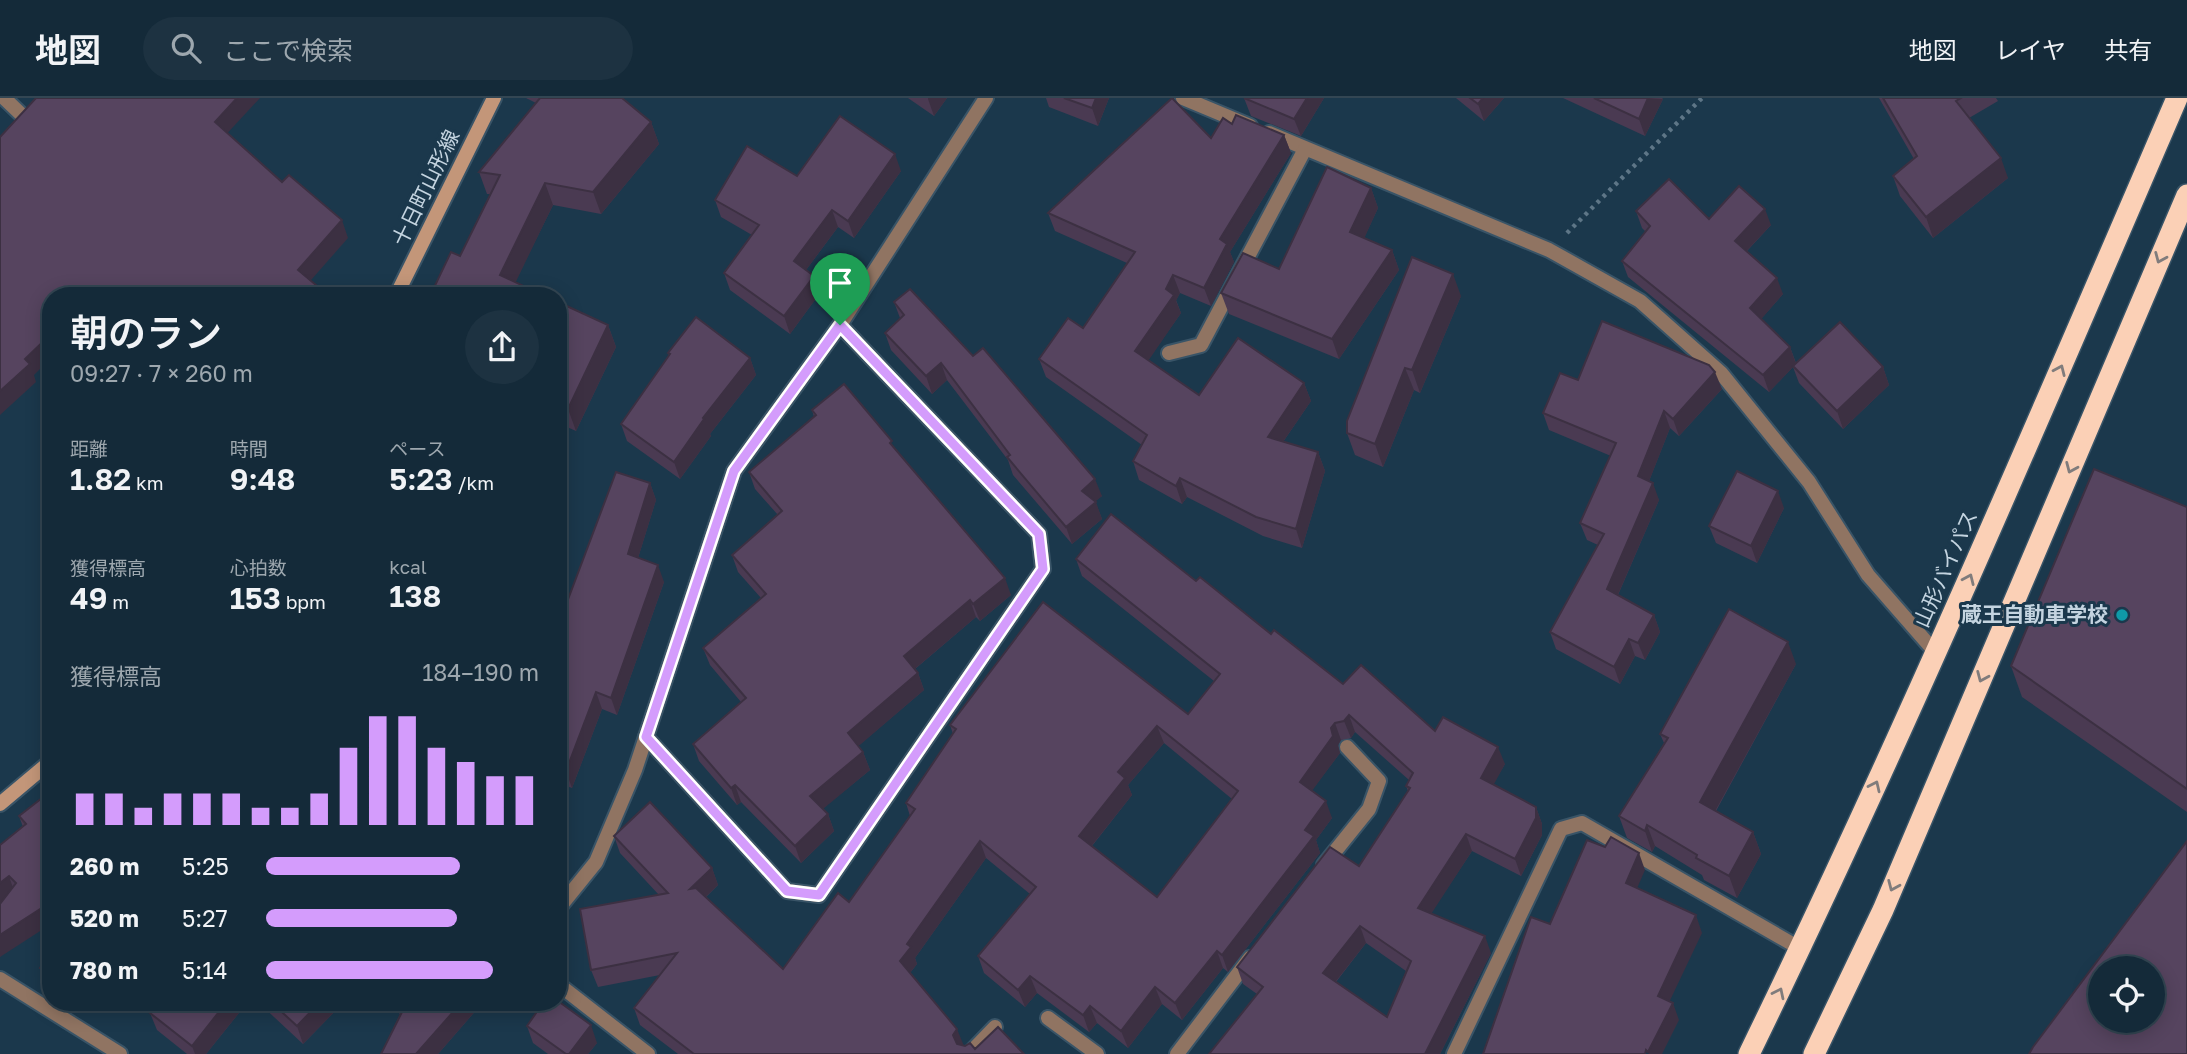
<!DOCTYPE html>
<html lang="ja">
<head>
<meta charset="utf-8">
<style>
  body { margin:0; font-family:"Golos Text","Noto Sans JP",sans-serif; background:#1d3241; color:#f1f3f6; height:100vh; display:flex; flex-direction:column; font-size:26px; white-space:nowrap }
  * { box-sizing:border-box; margin:0 }
  p { font-size:23px; color:#9da7ae }
  .icon { flex:none; width:38px; height:38px; fill:none; stroke:currentColor; stroke-width:2; stroke-linecap:round; stroke-linejoin:round }
  .map { position:relative; flex:1; overflow:hidden }
  .details { position:absolute; left:42px; top:189px; width:525px; height:724px; display:flex; flex-direction:column; background:#142a39; border-radius:28px; box-shadow:0 4px 18px #0003,0 0 0 2px #334653 }
  .details>* { flex:none }
  .controls { position:absolute; left:2088px; top:858px; display:grid; gap:14px }
  .controls a { display:grid; place-items:center; width:77px; height:77px; border-radius:50%; background:#142a39; box-shadow:0 4px 18px #0003,0 0 0 2px #334653; font-size:35px }
  .pin { position:absolute; display:grid; place-items:center; width:60px; height:60px; color:#fff; margin:-72px -30px; border-radius:50% 50% 50% 0; rotate:-45deg; box-shadow:0 0 7px #0007 }
  .pin .icon { rotate:45deg }
  .round { display:grid; place-items:center; flex:none; width:74px; height:74px; border-radius:37px; background:#1d3241 }
  .head { display:flex; align-items:center; justify-content:space-between; height:119px; padding:0 28px }
  h1 { font-size:38px; font-weight:600; line-height:52px }
  .figures { display:grid; grid-template-columns:repeat(3,1fr); gap:10px; height:119px; padding:7px 28px }
  .figures div { display:grid; align-content:center }
  .figures b { font-size:30px; font-weight:600 }
  .figures small { font-size:19px; font-weight:400 }
  .figures p { font-size:19px }
  .chart { height:196px; padding:14px 28px }
  .chart p { display:flex; justify-content:space-between }
  .chart svg { width:100%; height:126px; margin-top:7px; stroke:#d49cfc; stroke-width:6 }
  ul { padding:0 28px; list-style:none; font-size:23px }
  li { display:grid; grid-template-columns:112px 84px 1fr; align-items:center; height:52px }
  li i { height:18px; border-radius:9px; background:#d49cfc }
  header { display:flex; align-items:center; gap:42px; box-sizing:border-box; height:98px; padding:0 35px; background:#142a39; border-bottom:2px solid #334653 }
  header strong { font-size:33px }
  nav { display:flex; gap:38px; margin-inline-start:auto; font-size:24px }
  .search { width:490px; height:63px; background:#1d3241; display:flex; align-items:center; gap:18px; box-sizing:border-box; padding:0 24px; border-radius:38px; color:#9da7ae; font-size:26px }
  .map>svg:first-child { display:block }
  .lines { fill:none; stroke-linecap:round; stroke-linejoin:round }
  .lane-casing { stroke:#395467; stroke-width:18 }
  .street-casing { stroke:#395467; stroke-width:18 }
  .secondary-casing { stroke:#395467; stroke-width:18 }
  .highway-casing { stroke:#395467; stroke-width:24 }
  .path { stroke:#5e7687; stroke-width:4.5; stroke-dasharray:3.5 5; stroke-linecap:butt }
  .lane { stroke:#907462; stroke-width:14 }
  .street { stroke:#907462; stroke-width:14 }
  .secondary { stroke:#c39679; stroke-width:14 }
  .highway { stroke:#fbd0b6; stroke-width:21 }
  .wall { fill:#4a3a52; fill-rule:evenodd }
  .shaded-wall { fill:#3c3042 }
  .building { fill:#56445f; stroke:#3c3042; stroke-width:2; fill-rule:evenodd }
  .oneway { stroke:#807c7c }
  .route-casing { stroke:#fff; stroke-width:14 }
  .route { stroke:#d49cfc; stroke-width:9 }
  .culture-dot { fill:#0f9aa8; stroke:#1b384c; stroke-width:2.5 }
  .labels { text-anchor:middle; stroke-width:6; stroke-linejoin:round; paint-order:stroke }
  .street-label { font-size:21px; fill:#c4d4e0; stroke:#1b384c }
  .poi-label { font-size:21px; font-weight:bold; fill:#c4d4e0; stroke:#1b384c; text-anchor:end }
</style>
</head>
<body>
<header>
<strong>地図</strong>
<div class="search"><svg class="icon" aria-label="search" viewBox="0 0 24 24"><circle cx="10" cy="10" r="6"/><path d="M15 15l6 6"/></svg>ここで検索</div>
<nav><a>地図</a><a>レイヤ</a><a>共有</a></nav>
</header>
<div class="map">
<svg width="2187" height="956" viewBox="0 0 2187 956">
  <rect width="100%" height="100%" fill="#1b384c"/>
  <g class="lines">
    <defs>
      <g id="lane">
        <path d="M4,0L26,21"/>
        <path d="M1183,0L1250,28"/>
        <path d="M1269,35L1549,152L1640,203L1721,275L1809,384L1868,477L1936,555"/>
        <path d="M1169,255L1201,247L1305,51"/>
        <path d="M646,639L787,793L819,797L1043,471L1039,436L840,227"/>
        <path d="M1324,767L1369,711L1379,683L1347,649"/>
        <path d="M558,811L596,764L635,672L734,373L840,227L986,0"/>
        <path d="M558,886L648,956"/>
        <path d="M1048,920L1097,956"/>
        <path d="M969,956L995,929"/>
        <path d="M1177,956L1250,860"/>
        <path d="M1454,956L1561,731L1582,725L1801,851"/>
      </g>
      <path id="street" d="M0,881L120,956"/>
      <g id="secondary">
        <path d="M396,198L494,0"/>
        <path d="M0,706L51,663"/>
      </g>
      <g id="highway">
        <path d="M1749,956C1902,642 2039,321 2177,0"/>
        <path d="M1814,956L1883,812L2187,97"/>
      </g>
    </defs>
    <use href="#lane" class="lane-casing"/>
    <use href="#street" class="street-casing"/>
    <use href="#secondary" class="secondary-casing"/>
    <use href="#highway" class="highway-casing"/>
    <path class="path" d="M1567,135L1702,0"/>
    <use href="#lane" class="lane"/>
    <use href="#street" class="street"/>
    <use href="#secondary" class="secondary"/>
    <use href="#highway" class="highway"/>
  </g>
  <g class="wall">
    <path d="M526,0H623V1L651,24L659,46L601,116L553,107L515,184L460,158L490,96H487L479,74L536,5Z"/>
    <path d="M908,0H947L934,18Z"/>
    <path d="M1046,0H1109L1098,28L1049,9Z"/>
    <path d="M1244,0H1324L1301,38L1251,18Z"/>
    <path d="M1456,0H1504L1484,23Z"/>
    <path d="M1563,0H1662L1663,1L1645,38Z"/>
    <path d="M1879,0H1996L1998,3L1969,20L2008,80L1933,140L1900,98L1893,78L1914,61Z"/>
    <path d="M1232,26L1284,37L1291,55L1230,154L1234,164L1211,208L1180,195L1176,202L1181,215L1148,262L1199,297L1304,285L1311,303L1283,344L1318,354L1325,373L1302,450L1263,438L1187,399L1182,406L1139,382L1133,363L1142,347L1046,279L1039,261L1083,230L1127,165L1055,133L1048,115L1211,40Z"/>
    <path d="M901,73L854,140L838,129L806,172L814,178L820,195L790,236L730,192L724,175L752,137L721,119L715,102L797,78Z"/>
    <path d="M1371,90L1378,110L1364,140L1392,152L1399,172L1339,261L1229,216L1221,195L1279,171Z"/>
    <path d="M1636,113L1771,127L1747,153L1783,196L1761,221L1790,249L1796,265L1883,269L1889,287L1843,331L1799,285L1793,269L1769,294L1628,179L1622,163L1646,134L1642,130Z"/>
    <path d="M1461,198L1420,295L1414,292L1383,369L1355,357L1347,335Z"/>
    <path d="M558,204L608,227L616,249L576,333L558,325Z"/>
    <path d="M894,204L1102,398L1095,403L1102,421L1072,446L1013,377L1008,362L947,282L932,296L891,252L885,235L900,220Z"/>
    <path d="M668,255L750,260L756,277L710,336L711,338L680,381L627,343L621,326L669,258Z"/>
    <path d="M1578,282L1722,291L1679,338L1670,330L1649,383L1659,402L1618,497L1654,517L1660,534L1645,562L1635,558L1620,586L1556,551L1550,534L1598,447L1587,442L1580,425L1611,358L1549,332L1543,315Z"/>
    <path d="M812,312L896,352L1011,497L980,523L976,519L915,571L918,575L924,592L858,648L863,654L870,672L822,711L828,716L834,733L801,765L741,704L737,707L699,663L693,646L741,604L710,567L703,550L761,500L738,474L732,457L778,417L755,391L749,374L814,319Z"/>
    <path d="M650,385L656,402L638,460L664,484L617,617L602,611L572,690L558,685V528Z"/>
    <path d="M2187,409V714L2022,599L2011,568Z"/>
    <path d="M1784,410L1757,465L1716,445L1709,428Z"/>
    <path d="M1076,461L1196,483L1343,586L1435,633L1505,666L1493,686L1536,709L1542,726V737L1521,778L1472,753L1431,815L1491,855L1440,956H1209L1257,896L1243,886L1237,869L1359,768L1408,693L1406,688L1409,682L1355,634L1351,640L1341,642L1338,647L1340,655L1312,692L1332,720L1316,742L1320,755L1228,874L1223,870L1182,922L1162,906L1128,950L1097,925L1089,934L1037,895L1025,909L984,875L978,858L1030,796L986,760L915,860L917,866L910,875L963,948L975,951L1024,956H678L640,927L634,910L660,877L598,889L591,872L659,797L620,755L614,738L712,770L718,787L706,799L783,871L849,804L910,718L906,705L953,636L950,627L1188,616L1214,583L1082,478ZM1164,645L1232,701L1157,799L1092,748L1132,697L1128,687ZM1366,845L1406,873L1387,919L1336,884Z"/>
    <path d="M1796,566L1716,713L1753,734L1761,756L1737,800L1704,782L1702,777L1655,748L1652,754L1627,740L1619,718L1664,645L1660,636Z"/>
    <path d="M51,693L0,859V747L23,729L19,718Z"/>
    <path d="M51,854V891L46,888L40,870Z"/>
    <path d="M72,905H90L84,913Z"/>
    <path d="M247,905L206,956H187L157,932L150,915Z"/>
    <path d="M259,905H343L303,946Z"/>
    <path d="M387,905H476L478,910L438,956H381L400,916Z"/>
    <path d="M527,928L597,945L588,956H548L533,945Z"/>
  </g>
  <g class="shaded-wall">
    <path d="M237,0H260L221,42L215,24Z"/>
    <path d="M928,0H947L934,18L928,1Z"/>
    <path d="M1096,0H1109L1098,28L1092,10Z"/>
    <path d="M1307,0H1324L1301,38L1294,21Z"/>
    <path d="M1483,0H1504L1484,23L1478,6Z"/>
    <path d="M1648,0L1663,1L1645,38L1639,21Z"/>
    <path d="M651,24L659,46L601,116L593,94Z"/>
    <path d="M1284,37L1291,55L1230,154L1234,164L1211,208L1204,190L1220,141Z"/>
    <path d="M895,56L901,73L854,140L848,123Z"/>
    <path d="M2001,60L2008,80L1933,140L1926,119Z"/>
    <path d="M545,85L553,107L509,198L500,177Z"/>
    <path d="M1371,90L1378,110L1358,154L1350,134Z"/>
    <path d="M1765,111L1771,127L1741,159L1735,143Z"/>
    <path d="M832,112L838,129L800,180L794,163Z"/>
    <path d="M342,122L348,140L304,190L298,172Z"/>
    <path d="M1392,152L1399,172L1339,261L1332,241Z"/>
    <path d="M1453,176L1461,198L1420,295L1412,272Z"/>
    <path d="M1173,177L1180,195L1176,203L1181,215L1142,272L1135,253Z"/>
    <path d="M814,178L820,195L790,236L784,218Z"/>
    <path d="M1777,180L1783,196L1756,227L1750,210Z"/>
    <path d="M608,227L616,249L576,333L568,311Z"/>
    <path d="M51,236V260L34,277L36,284L0,317V293L25,261Z"/>
    <path d="M1790,249L1796,266L1769,294L1763,277Z"/>
    <path d="M750,260L756,277L710,336L711,338L680,381L674,364L703,320Z"/>
    <path d="M941,265L947,282L932,296L926,278Z"/>
    <path d="M1883,269L1889,287L1843,331L1837,313Z"/>
    <path d="M1405,270L1414,292L1383,369L1375,346Z"/>
    <path d="M1715,274L1722,291L1679,338L1673,321Z"/>
    <path d="M1304,285L1311,303L1274,357L1268,339Z"/>
    <path d="M1664,313L1670,330L1644,396L1638,378Z"/>
    <path d="M1318,354L1325,373L1302,450L1296,431Z"/>
    <path d="M1180,380L1187,399L1182,406L1176,388Z"/>
    <path d="M1095,381L1102,398L1088,410L1082,393Z"/>
    <path d="M650,385L656,402L634,473L628,456Z"/>
    <path d="M1653,385L1659,402L1613,508L1607,491Z"/>
    <path d="M1778,393L1784,410L1757,465L1751,448Z"/>
    <path d="M1096,404L1102,421L1072,446L1066,429Z"/>
    <path d="M658,467L664,484L617,617L611,600Z"/>
    <path d="M1005,480L1011,497L980,523L973,506Z"/>
    <path d="M970,502L976,519L910,575L904,558Z"/>
    <path d="M1654,517L1660,534L1645,562L1638,545Z"/>
    <path d="M1629,541L1635,558L1620,586L1614,569Z"/>
    <path d="M1788,544L1796,566L1708,726L1700,704Z"/>
    <path d="M918,575L924,592L854,652L848,635Z"/>
    <path d="M596,594L602,611L572,690L566,673Z"/>
    <path d="M1349,617L1355,634L1351,640L1344,623Z"/>
    <path d="M1335,625L1341,642L1338,647L1340,655L1306,701L1300,684Z"/>
    <path d="M1157,628L1164,645L1128,687L1132,697L1086,755L1079,738L1118,674Z"/>
    <path d="M1498,649L1505,666L1488,697L1481,680Z"/>
    <path d="M863,654L870,672L817,716L810,698Z"/>
    <path d="M735,687L741,704L737,707L731,690Z"/>
    <path d="M1326,703L1332,720L1316,742L1320,755L1228,874L1222,857L1305,732Z"/>
    <path d="M1536,709L1542,726V737L1521,778L1515,761Z"/>
    <path d="M828,716L834,733L801,765L795,748Z"/>
    <path d="M1647,727L1655,748L1652,754L1645,733Z"/>
    <path d="M1753,734L1761,756L1737,800L1729,778Z"/>
    <path d="M1466,736L1472,753L1424,827L1418,810Z"/>
    <path d="M980,743L986,760L915,860L917,866L906,880L900,863L907,846Z"/>
    <path d="M1639,755L1645,772L1632,802L1626,785Z"/>
    <path d="M712,770L718,787L696,808L690,791Z"/>
    <path d="M9,778L15,796L0,809V785Z"/>
    <path d="M51,804V826L0,859V837Z"/>
    <path d="M1696,817L1702,835L1664,915L1658,898Z"/>
    <path d="M1360,828L1366,845L1329,892L1323,875Z"/>
    <path d="M1485,838L1491,855L1440,956H1425Z"/>
    <path d="M1217,853L1223,870L1182,922L1175,905Z"/>
    <path d="M1030,878L1037,895L1025,909L1018,892Z"/>
    <path d="M1155,889L1162,906L1128,950L1121,933Z"/>
    <path d="M81,905H90L84,913Z"/>
    <path d="M226,905H247L206,956H195L192,948Z"/>
    <path d="M319,905H343L303,946L297,928Z"/>
    <path d="M461,905H476L478,910L438,956H416Z"/>
    <path d="M1673,905L1679,922L1662,956H1649L1648,954Z"/>
    <path d="M1090,908L1097,925L1089,934L1083,917Z"/>
    <path d="M591,927L597,945L588,956H569Z"/>
    <path d="M957,931L964,948L960,954L953,937Z"/>
  </g>
  <g class="building">
    <path d="M36,0H237L215,24L282,84L289,77L342,122L298,172L329,198H51V236L25,261L30,266L0,293V39Z"/>
    <path d="M540,0H622L651,24L593,94L545,85L500,177L545,198H430L451,154L460,158L500,77L479,74Z"/>
    <path d="M1064,0H1096L1092,10Z"/>
    <path d="M1172,0L1211,40L1223,20L1232,26L1236,17L1284,37L1220,141L1227,146L1204,190L1173,177L1166,191L1174,197L1135,253L1199,297L1238,240L1304,285L1268,339L1318,354L1296,431L1256,419L1180,380L1176,388L1133,363L1147,337L1039,261L1068,220L1083,230L1135,154L1048,115Z"/>
    <path d="M1244,0H1307L1294,21Z"/>
    <path d="M1470,0H1483L1478,6Z"/>
    <path d="M1594,0H1648L1639,21Z"/>
    <path d="M1883,0H1961L1956,3L2001,60L1926,119L1893,78L1917,58Z"/>
    <path d="M840,18L895,56L848,123L832,112L794,163L814,178L784,218L724,175L759,127L715,102L747,48L797,78Z"/>
    <path d="M1327,69L1371,90L1350,134L1392,152L1332,241L1221,195L1243,155L1279,171Z"/>
    <path d="M1669,81L1709,121L1739,88L1765,111L1735,143L1777,180L1750,210L1790,249L1763,277L1622,163L1650,128L1636,113Z"/>
    <path d="M1412,159L1453,176L1412,272L1405,270L1375,346L1347,335V323Z"/>
    <path d="M910,191L973,258L983,250L1095,381L1082,393L1096,404L1066,429L1007,359L1010,357L941,265L926,278L885,235L904,217L894,204Z"/>
    <path d="M558,204L608,227L568,311L558,307Z"/>
    <path d="M696,219L750,260L703,320L704,321L674,364L621,326L670,256L668,255Z"/>
    <path d="M1602,223L1709,267L1715,274L1673,321L1664,313L1638,378L1653,385L1607,491L1654,517L1638,545L1629,541L1614,569L1550,534L1604,436L1580,425L1616,345L1543,315L1560,275L1578,282Z"/>
    <path d="M1840,224L1883,269L1837,313L1793,268Z"/>
    <path d="M844,286L892,343L890,345L1005,480L973,506L970,502L904,558L918,575L848,635L863,654L810,698L828,716L795,748L735,687L731,690L693,646L746,600L703,550L766,496L732,457L782,413L749,374L816,317L812,312Z"/>
    <path d="M2094,371L2187,409V691L2011,568Z"/>
    <path d="M1737,373L1778,393L1751,448L1709,428Z"/>
    <path d="M616,374L650,385L628,456L658,467L611,600L596,594L566,673L558,670V528Z"/>
    <path d="M1111,416L1196,483L1200,479L1271,536L1274,532L1343,586L1361,567L1435,633L1443,619L1498,649L1481,680L1536,709V720L1515,761L1466,736L1418,810L1485,838L1425,956H1209L1263,889L1237,869L1330,749L1359,768L1410,690L1406,688L1413,675L1349,617L1344,623L1335,625L1331,630L1333,638L1300,684L1326,703L1305,732L1314,738L1222,857L1217,853L1175,905L1155,889L1121,933L1090,908L1083,917L1030,878L1018,892L978,858L1036,789L980,743L907,846L911,849L900,863L957,931L953,937L957,946L965,948L970,945L975,951L998,929L1024,956H694L634,910L677,855L591,872L580,811L668,795L614,738L650,704L712,770L690,791L696,790L783,871L838,795L849,804L915,711L906,705L956,631L950,627L1043,504L1188,616L1220,576L1076,461ZM1157,628L1238,693L1157,799L1079,738L1125,680L1118,674ZM1360,828L1411,863L1387,919L1323,875Z"/>
    <path d="M1729,511L1788,544L1700,704L1753,734L1729,778L1696,760L1697,757L1647,727L1645,733L1619,718L1668,640L1660,636Z"/>
    <path d="M51,693V804L0,837V806L16,785L9,778L0,785V747L26,726L19,718Z"/>
    <path d="M1611,739L1639,755L1626,785L1696,817L1658,898L1673,905L1648,954L1646,952L1645,956H1483L1531,819L1550,826L1587,742L1605,749Z"/>
    <path d="M2187,743V956H2029L2033,949ZM2100,870H2152V922H2100Z"/>
    <path d="M51,854V877L40,870Z"/>
    <path d="M558,903L591,927L569,956H566L527,928L543,905H558Z"/>
    <path d="M158,905H226L192,948L150,915Z"/>
    <path d="M272,905H319L297,928Z"/>
    <path d="M401,905H461L416,956H381L405,908Z"/>
  </g>
  <defs><path id="oneway-chevron" d="M-2-3.5L2.5 0L-2 3.5" fill="none" stroke-width="1.6" stroke-linecap="round" stroke-linejoin="round" transform="scale(1.75)"/></defs>
  <g class="oneway">
    <use href="#oneway-chevron" transform="translate(2160 160) rotate(113)"/>
    <use href="#oneway-chevron" transform="translate(2060 272) rotate(-66)"/>
    <use href="#oneway-chevron" transform="translate(2071 370) rotate(113)"/>
    <use href="#oneway-chevron" transform="translate(1969 481) rotate(-66)"/>
    <use href="#oneway-chevron" transform="translate(1982 579) rotate(113)"/>
    <use href="#oneway-chevron" transform="translate(1875 688) rotate(-65)"/>
    <use href="#oneway-chevron" transform="translate(1893 788) rotate(113)"/>
    <use href="#oneway-chevron" transform="translate(1779 895) rotate(-64)"/>
  </g>
  <g class="lines">
    <defs>
      <path id="route" d="M840,227L1039,436L1043,471L819,797L787,793L646,639L734,373Z"/>
    </defs>
    <use href="#route" class="route-casing"/>
    <use href="#route" class="route"/>
  </g>
  <circle class="culture-dot" cx="2122" cy="517" r="7"/>
  <g class="labels">
    <g class="street-label">
      <text transform="translate(426 90) rotate(-64)" y="7">十日町山形線</text>
      <text transform="translate(1946 471) rotate(-66)" y="7">山形バイパス</text>
    </g>
    <g class="poi-label">
      <text x="2108" y="524">蔵王自動車学校</text>
    </g>
  </g>
</svg>
<div class="controls">
<a><svg class="icon" aria-label="locate" viewBox="0 0 24 24"><circle cx="12" cy="12" r="6"/><path d="M12 2v4M12 18v4M2 12h4M18 12h4"/></svg></a>
</div>
<div class="pin" style="left:840px;top:227px;background:#1e9e55"><svg class="icon" aria-label="arrive" viewBox="0 0 24 24"><path d="M6 21V4h12l-3 4 3 4H6"/></svg></div>
<section class="details">
<div class="head"><div><h1>朝のラン</h1><p>09:27 · 7 × 260 m</p></div><a class="round"><svg class="icon" aria-label="share" viewBox="0 0 24 24"><path d="M12 15V3M7 8l5-5 5 5M5 13v7h14v-7"/></svg></a></div>
<div class="figures">
<div><p>距離</p><b>1.82<small> km</small></b></div>
<div><p>時間</p><b>9:48</b></div>
<div><p>ペース</p><b>5:23<small> /km</small></b></div>
</div>
<div class="figures">
<div><p>獲得標高</p><b>49<small> m</small></b></div>
<div><p>心拍数</p><b>153<small> bpm</small></b></div>
<div><p>kcal</p><b>138</b></div>
</div>
<div class="chart"><p><span>獲得標高</span>184–190 m</p>
<svg viewBox="0 0 160 44" preserveAspectRatio="none"><path d="M5 44V33M15 44V33M25 44V38M35 44V33M45 44V33M55 44V33M65 44V38M75 44V38M85 44V33M95 44V17M105 44V6M115 44V6M125 44V17M135 44V22M145 44V27M155 44V27"/></svg>
</div>
<ul>
<li><b>260 m</b>5:25<i style="width:71%"></i></li>
<li><b>520 m</b>5:27<i style="width:70%"></i></li>
<li><b>780 m</b>5:14<i style="width:83%"></i></li>
</ul>
</section>
</div>
</body>
</html>
